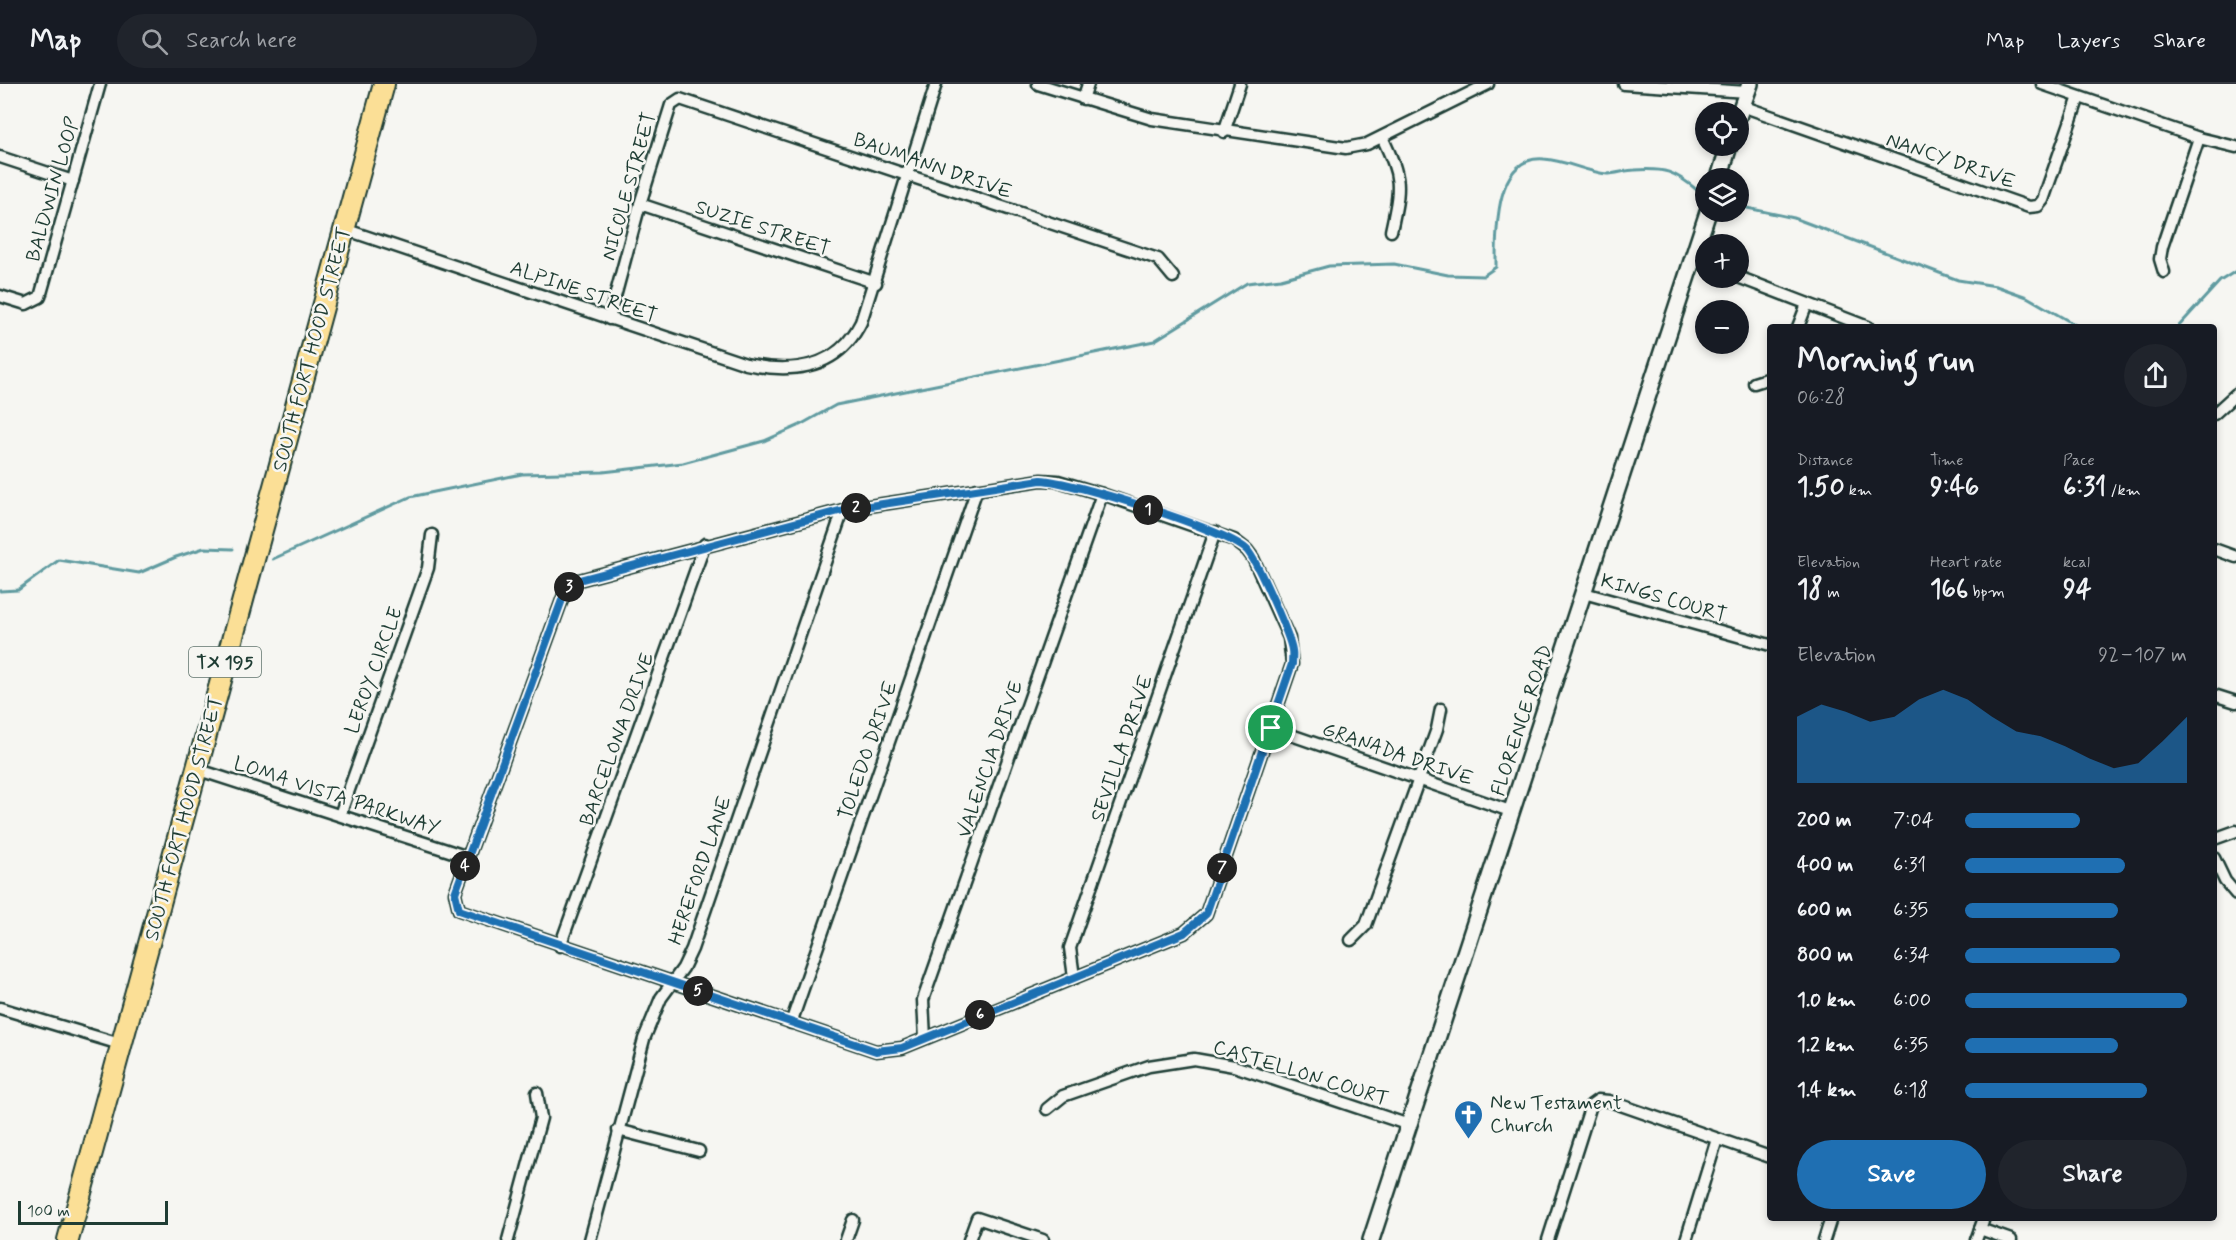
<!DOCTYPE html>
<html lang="en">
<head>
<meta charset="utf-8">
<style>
  body { margin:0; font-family:Mynerve,sans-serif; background:#20242c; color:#f1f3f6; height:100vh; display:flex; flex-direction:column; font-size:22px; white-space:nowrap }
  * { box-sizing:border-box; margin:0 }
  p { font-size:20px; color:#9ea1a6 }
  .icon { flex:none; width:33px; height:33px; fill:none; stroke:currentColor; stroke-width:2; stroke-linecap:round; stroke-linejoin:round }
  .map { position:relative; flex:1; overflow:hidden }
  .panel { position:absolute; left:1767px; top:240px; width:450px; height:897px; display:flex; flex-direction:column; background:#171b24; border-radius:6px; box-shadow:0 3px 9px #0003 }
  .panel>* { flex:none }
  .buttons { position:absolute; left:1695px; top:18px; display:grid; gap:12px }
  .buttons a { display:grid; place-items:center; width:54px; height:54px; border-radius:50%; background:#171b24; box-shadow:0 3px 9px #0003; font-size:30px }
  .scale { position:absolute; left:18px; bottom:15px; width:150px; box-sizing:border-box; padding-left:6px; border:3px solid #1f3d34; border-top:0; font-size:16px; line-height:21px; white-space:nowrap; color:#1f3d34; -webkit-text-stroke:4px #f6f6f2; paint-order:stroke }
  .pin { position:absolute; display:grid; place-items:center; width:51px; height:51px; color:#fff; margin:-26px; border:3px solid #fff; border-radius:50%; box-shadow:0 2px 6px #0007 }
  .km { position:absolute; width:30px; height:30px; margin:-15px; border-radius:50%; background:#222; color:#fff; font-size:16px; line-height:30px; text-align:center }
  .round { display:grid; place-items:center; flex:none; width:63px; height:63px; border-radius:32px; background:#20242c }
  .head { display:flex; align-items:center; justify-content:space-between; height:102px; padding:0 30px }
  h1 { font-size:33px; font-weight:700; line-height:45px }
  .metrics { display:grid; grid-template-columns:repeat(3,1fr); gap:9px; height:102px; padding:6px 30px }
  .metrics div { display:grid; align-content:center }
  .metrics b { font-size:26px; font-weight:700 }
  .metrics small { font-size:16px; font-weight:400 }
  .metrics p { font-size:16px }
  .chart { height:168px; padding:12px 30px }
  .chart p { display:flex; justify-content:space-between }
  .chart svg { width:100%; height:108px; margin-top:6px; fill:#1f6fb2; opacity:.7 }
  .primary-button { display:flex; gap:12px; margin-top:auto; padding:12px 30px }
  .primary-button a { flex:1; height:69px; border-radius:36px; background:#1f6fb2; color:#fff; font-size:24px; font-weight:700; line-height:69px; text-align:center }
  .primary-button a+a { background:#20242c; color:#f1f3f6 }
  ul { padding:0 30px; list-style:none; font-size:20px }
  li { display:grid; grid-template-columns:96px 72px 1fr; align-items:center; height:45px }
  li i { height:15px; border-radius:8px; background:#1f6fb2 }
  header { display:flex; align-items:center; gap:36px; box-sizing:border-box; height:84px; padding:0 30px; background:#171b24; border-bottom:2px solid #363941 }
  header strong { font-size:28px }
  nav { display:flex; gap:33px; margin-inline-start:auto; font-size:21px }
  .search { width:420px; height:54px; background:#20242c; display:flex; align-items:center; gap:15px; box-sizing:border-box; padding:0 21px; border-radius:33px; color:#9ea1a6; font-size:22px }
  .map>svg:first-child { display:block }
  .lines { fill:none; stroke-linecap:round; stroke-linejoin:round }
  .stream { stroke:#609ba0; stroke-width:3 }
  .street-casing { stroke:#1f3d34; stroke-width:15 }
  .secondary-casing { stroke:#1f3d34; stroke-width:20 }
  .highway-casing { stroke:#1f3d34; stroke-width:24 }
  .street { stroke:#f6f6f2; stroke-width:10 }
  .secondary { stroke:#f6f6f2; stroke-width:15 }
  .highway { stroke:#fbdf96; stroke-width:20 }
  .route-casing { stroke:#fff; stroke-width:12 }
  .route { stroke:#1f6fb2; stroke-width:8 }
  .labels { text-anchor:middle; stroke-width:5; stroke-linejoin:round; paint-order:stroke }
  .shield { fill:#f6f6f2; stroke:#60746d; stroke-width:1.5 }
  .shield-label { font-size:18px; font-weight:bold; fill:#1f3d34 }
  .street-label { font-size:20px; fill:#1f3d34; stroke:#f6f6f2 }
  .poi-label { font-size:20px; fill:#1f3d34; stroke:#f6f6f2; text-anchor:start }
</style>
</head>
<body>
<header>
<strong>Map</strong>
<div class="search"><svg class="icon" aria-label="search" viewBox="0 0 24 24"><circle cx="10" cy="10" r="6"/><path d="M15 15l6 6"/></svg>Search here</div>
<nav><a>Map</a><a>Layers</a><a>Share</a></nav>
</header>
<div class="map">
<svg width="2236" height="1156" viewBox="0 0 2236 1156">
  <rect width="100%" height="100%" fill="#f6f6f2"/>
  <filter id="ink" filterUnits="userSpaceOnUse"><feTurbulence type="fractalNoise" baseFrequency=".0167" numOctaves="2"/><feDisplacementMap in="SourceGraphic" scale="12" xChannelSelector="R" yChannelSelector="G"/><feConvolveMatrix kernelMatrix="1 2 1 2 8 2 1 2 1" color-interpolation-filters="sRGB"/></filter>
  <g filter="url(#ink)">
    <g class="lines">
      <g class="stream">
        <path d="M1738,122L1794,134L1958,196L1996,202L2027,213L2079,243"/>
        <path d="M2178,243L2220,197L2236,187"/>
        <path d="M273,475L410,413L522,390L603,388L683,379L764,357L800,341L836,321L1154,257L1247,199L1281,195L1329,182L1394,180L1448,191L1483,192L1496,183C1496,149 1494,71 1544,75C1565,76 1586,88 1607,90C1616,90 1626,86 1635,86C1665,84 1674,87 1697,106"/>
        <path d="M0,507L18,506L59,476L139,489L176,473L204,464L233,465"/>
      </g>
      <defs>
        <g id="street">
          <path d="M1038,0L1152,35L1346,64L1367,60L1488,0"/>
          <path d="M1624,0L1747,8"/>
          <path d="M2042,0L2199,54L2236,63"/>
          <path d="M1083,15L1088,0"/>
          <path d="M1742,22L2029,123L2038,122L2043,116L2079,13"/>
          <path d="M1224,48L1240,0"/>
          <path d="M1382,53C1402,95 1401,101 1391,147"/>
          <path d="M0,73L73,97"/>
          <path d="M640,120L876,199"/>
          <path d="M344,145L746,280C793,290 838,285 861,238L936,0"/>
          <path d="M1693,175L1706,180"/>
          <path d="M2164,188L2160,175L2162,163L2199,54"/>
          <path d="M1738,193L1868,243"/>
          <path d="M0,212L26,220L40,213L100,0"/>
          <path d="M609,235L640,120L671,21L680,15L1158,175L1173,193"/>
          <path d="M1798,243L1807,220"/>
          <path d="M1754,299L1770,294"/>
          <path d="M2214,330L2236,310"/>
          <path d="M1041,396L1058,397L1102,410L1234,456L1247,466L1253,474L1289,554L1292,580L1206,830L1184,849L902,964L876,967L459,826L455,809L566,505L579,496L843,426Z"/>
          <path d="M2214,465L2236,473"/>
          <path d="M1584,509L1770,561"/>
          <path d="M2214,611L2236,618"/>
          <path d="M1271,644L1513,728"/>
          <path d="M196,685L468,773"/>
          <path d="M340,731L428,484L432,451"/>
          <path d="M2214,755L2236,747"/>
          <path d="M2214,774L2225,797L2236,810"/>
          <path d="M1351,856L1366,841L1437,645L1441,625"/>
          <path d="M560,862L705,460"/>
          <path d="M1074,893L1070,864L1215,448"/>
          <path d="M0,924L120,960"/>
          <path d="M791,939L977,405"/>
          <path d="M925,954L923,916L1102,410"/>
          <path d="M1047,1025L1063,1012L1149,982L1194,975L1234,982L1409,1041"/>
          <path d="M618,1046L699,1067"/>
          <path d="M1980,1145L2011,1156"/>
          <path d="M508,1156L541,1034L537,1009"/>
          <path d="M590,1156L644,955L661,914L683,884L692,865L843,426"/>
          <path d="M846,1156L853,1136"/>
          <path d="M969,1156L977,1134L1043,1156"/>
          <path d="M1548,1156L1591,1021L1598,1016L1609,1017L1770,1073"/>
          <path d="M1686,1156L1717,1055"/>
          <path d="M1824,1156L1831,1134"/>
          <path d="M1976,1156L1984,1134"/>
        </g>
        <g id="secondary">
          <path d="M1738,33L1750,0"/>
          <path d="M1719,94L1729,62"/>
          <path d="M1371,1156L1708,128"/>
        </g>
        <path id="highway" d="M68,1156L384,0"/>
      </defs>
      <use href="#street" class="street-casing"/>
      <use href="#secondary" class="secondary-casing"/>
      <use href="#highway" class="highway-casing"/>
      <use href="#street" class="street"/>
      <use href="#secondary" class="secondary"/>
      <use href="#highway" class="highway"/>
    </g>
  </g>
  <g class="lines" filter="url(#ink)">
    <defs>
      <path id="route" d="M1041,396C1071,397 1229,447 1247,466C1257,477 1290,552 1292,566C1293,571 1292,575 1292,580L1206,830L1184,849L902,964L876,967L459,826L455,809L566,505L579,496L843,426Z"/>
    </defs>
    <use href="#route" class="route-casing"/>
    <use href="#route" class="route"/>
  </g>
  <defs>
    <symbol id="church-pin" viewBox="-11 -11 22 30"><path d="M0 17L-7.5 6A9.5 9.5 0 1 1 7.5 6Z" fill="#1f6fb2" stroke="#f6f6f2"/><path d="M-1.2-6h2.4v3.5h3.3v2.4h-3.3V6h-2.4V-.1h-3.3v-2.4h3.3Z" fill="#fff"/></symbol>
  </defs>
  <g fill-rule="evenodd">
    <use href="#church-pin" x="1452" y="1014" width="33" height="45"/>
  </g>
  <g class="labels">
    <rect class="shield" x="189" y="563" width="72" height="30" rx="4.5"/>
    <g class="shield-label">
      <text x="225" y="584">TX 195</text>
    </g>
    <g class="street-label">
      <text transform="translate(1951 76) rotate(19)" y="7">NANCY DRIVE</text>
      <text transform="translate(933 81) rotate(19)" y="7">BAUMANN DRIVE</text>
      <text transform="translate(628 102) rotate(-74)" y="7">NICOLE STREET</text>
      <text transform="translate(52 105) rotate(-74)" y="7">BALDWIN LOOP</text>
      <text transform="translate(763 143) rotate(18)" y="7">SUZIE STREET</text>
      <text transform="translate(584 207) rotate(19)" y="7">ALPINE STREET</text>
      <text transform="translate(311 265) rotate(-75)" y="7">SOUTH FORT HOOD STREET</text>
      <text transform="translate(1664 513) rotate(16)" y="7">KINGS COURT</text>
      <text transform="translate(373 586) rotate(-70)" y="7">LEROY CIRCLE</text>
      <text transform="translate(1521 636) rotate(-72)" y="7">FLORENCE ROAD</text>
      <text transform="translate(616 655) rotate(-70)" y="7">BARCELONA DRIVE</text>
      <text transform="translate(1121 664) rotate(-71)" y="7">SEVILLA DRIVE</text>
      <text transform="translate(867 666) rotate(-71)" y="7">TOLEDO DRIVE</text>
      <text transform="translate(1398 669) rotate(19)" y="7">GRANADA DRIVE</text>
      <text transform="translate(989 675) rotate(-71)" y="7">VALENCIA DRIVE</text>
      <text transform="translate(337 711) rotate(18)" y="7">LOMA VISTA PARKWAY</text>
      <text transform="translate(183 734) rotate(-75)" y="7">SOUTH FORT HOOD STREET</text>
      <text transform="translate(699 786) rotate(-71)" y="7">HEREFORD LANE</text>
      <text transform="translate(1301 988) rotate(17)" y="7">CASTELLON COURT</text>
    </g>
    <g class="poi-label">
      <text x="1490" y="1025">New Testament<tspan x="1490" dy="23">Church</tspan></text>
    </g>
  </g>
</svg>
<div class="buttons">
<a><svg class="icon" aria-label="locate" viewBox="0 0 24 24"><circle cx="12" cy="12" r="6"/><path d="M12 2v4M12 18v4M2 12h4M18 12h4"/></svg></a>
<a><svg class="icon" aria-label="layers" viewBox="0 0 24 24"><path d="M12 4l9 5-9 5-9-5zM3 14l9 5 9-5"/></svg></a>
<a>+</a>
<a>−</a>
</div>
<div class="scale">100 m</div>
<div class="pin" style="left:1271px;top:644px;background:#1e9e55"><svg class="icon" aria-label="arrive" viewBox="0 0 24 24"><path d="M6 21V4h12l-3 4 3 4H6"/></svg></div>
<b class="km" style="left:1148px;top:426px">1</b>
<b class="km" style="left:856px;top:424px">2</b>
<b class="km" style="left:569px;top:503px">3</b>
<b class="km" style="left:465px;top:782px">4</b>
<b class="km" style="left:698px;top:907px">5</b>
<b class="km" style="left:980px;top:931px">6</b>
<b class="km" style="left:1222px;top:784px">7</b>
<section class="panel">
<div class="head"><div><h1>Morning run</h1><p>06:28</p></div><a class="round"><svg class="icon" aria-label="share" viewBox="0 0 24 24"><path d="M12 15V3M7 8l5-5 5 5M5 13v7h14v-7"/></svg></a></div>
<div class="metrics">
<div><p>Distance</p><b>1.50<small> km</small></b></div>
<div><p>Time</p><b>9:46</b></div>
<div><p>Pace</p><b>6:31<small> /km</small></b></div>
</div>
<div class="metrics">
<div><p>Elevation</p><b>18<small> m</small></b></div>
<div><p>Heart rate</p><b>166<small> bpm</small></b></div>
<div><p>kcal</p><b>94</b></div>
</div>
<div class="chart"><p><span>Elevation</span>92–107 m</p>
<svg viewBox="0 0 160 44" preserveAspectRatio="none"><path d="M0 44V17L10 12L20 15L30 19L40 17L50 10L60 6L70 10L80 17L90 23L100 25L110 29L120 34L130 38L140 36L150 27L160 17V44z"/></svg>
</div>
<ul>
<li><b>200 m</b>7:04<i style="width:52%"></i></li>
<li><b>400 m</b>6:31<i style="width:72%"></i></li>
<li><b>600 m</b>6:35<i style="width:69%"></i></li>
<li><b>800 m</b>6:34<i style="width:70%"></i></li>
<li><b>1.0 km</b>6:00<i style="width:100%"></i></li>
<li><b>1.2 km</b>6:35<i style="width:69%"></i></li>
<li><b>1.4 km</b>6:18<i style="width:82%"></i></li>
</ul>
<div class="primary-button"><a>Save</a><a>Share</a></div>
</section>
</div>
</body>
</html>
